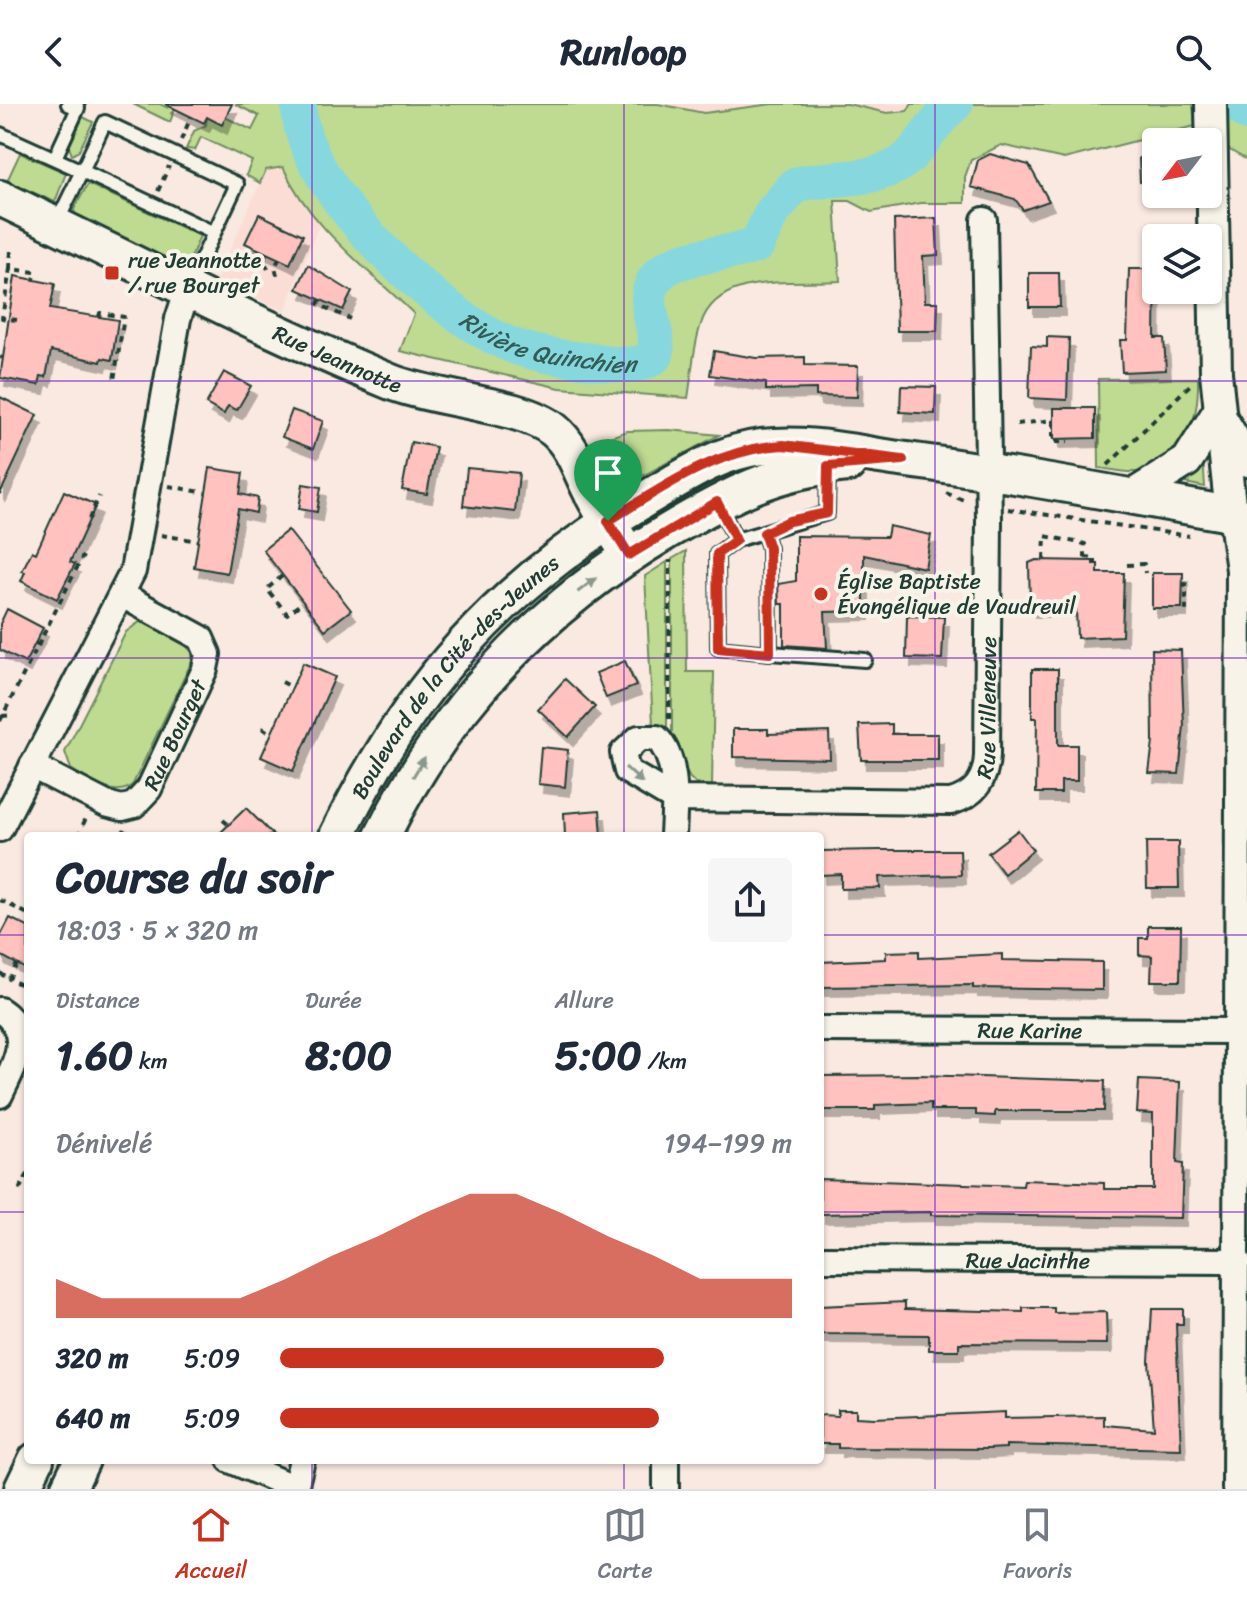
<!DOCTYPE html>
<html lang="fr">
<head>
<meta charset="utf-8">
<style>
  body { margin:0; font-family:Sriracha,sans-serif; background:#f6f6f7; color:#1f2937; height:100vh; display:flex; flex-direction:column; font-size:30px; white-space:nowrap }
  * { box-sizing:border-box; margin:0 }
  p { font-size:26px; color:#747a83 }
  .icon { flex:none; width:44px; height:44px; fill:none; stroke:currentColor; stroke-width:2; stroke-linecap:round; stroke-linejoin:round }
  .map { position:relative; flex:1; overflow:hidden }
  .side { position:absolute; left:24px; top:728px; width:800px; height:632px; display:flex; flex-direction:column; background:#fff; border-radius:8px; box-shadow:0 2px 6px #0004 }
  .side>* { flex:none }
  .needle { width:52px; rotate:238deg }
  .buttons { position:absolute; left:1142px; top:24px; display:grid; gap:16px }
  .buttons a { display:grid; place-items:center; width:80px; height:80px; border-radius:8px; background:#fff; box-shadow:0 2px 6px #0004; font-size:40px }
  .pin { position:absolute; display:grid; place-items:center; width:68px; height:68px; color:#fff; margin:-82px -34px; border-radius:50% 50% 50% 0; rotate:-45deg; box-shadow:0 0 8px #0007 }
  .pin .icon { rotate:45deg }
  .round { display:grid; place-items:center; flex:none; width:84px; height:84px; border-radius:8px; background:#f6f6f7 }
  .overview { display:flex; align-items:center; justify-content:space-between; height:136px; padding:0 32px }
  h1 { font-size:44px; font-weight:700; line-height:60px }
  .stats { display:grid; grid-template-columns:repeat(3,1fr); gap:12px; height:136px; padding:8px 32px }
  .stats div { display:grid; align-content:center }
  .stats b { font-size:40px; font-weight:700 }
  .stats small { font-size:22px; font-weight:400 }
  .stats p { font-size:22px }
  .chart { height:224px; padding:16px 32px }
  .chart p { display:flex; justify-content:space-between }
  .chart svg { width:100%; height:144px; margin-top:8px; fill:#c8321e; opacity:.7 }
  ul { padding:0 32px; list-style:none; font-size:26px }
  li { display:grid; grid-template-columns:128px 96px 1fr; align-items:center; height:60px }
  li i { height:20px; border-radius:10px; background:#c8321e }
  header { display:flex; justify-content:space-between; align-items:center; height:104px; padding:0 32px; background:#fff; font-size:36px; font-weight:700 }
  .tab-bar { display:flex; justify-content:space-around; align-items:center; height:112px; border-top:2px solid #e0e1e3; background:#fff; font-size:22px; color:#747a83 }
  .tab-bar a { display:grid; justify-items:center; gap:4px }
  .tab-bar .on { color:#c8321e }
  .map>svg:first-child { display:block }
  .built { fill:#fbddd6 }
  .green { fill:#bfda91; stroke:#6f8c62; stroke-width:2 }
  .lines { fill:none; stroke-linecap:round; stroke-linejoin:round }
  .river { stroke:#87d8de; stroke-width:36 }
  .building { fill:#ffc2be; stroke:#1f3d34; stroke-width:2; filter:url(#shadow) }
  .service-casing { stroke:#1f3d34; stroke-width:18 }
  .minor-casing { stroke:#1f3d34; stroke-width:30 }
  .tertiary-casing { stroke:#1f3d34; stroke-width:36 }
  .secondary-casing { stroke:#1f3d34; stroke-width:40 }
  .path { stroke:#1f3d34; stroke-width:4; stroke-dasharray:6 6; stroke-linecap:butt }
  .service { stroke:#f7f3e8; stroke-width:12 }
  .minor { stroke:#f7f3e8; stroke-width:24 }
  .tertiary { stroke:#f7f3e8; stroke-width:30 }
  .secondary { stroke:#f7f3e8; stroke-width:34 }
  .oneway { fill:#8b988e }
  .route-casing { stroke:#fff; stroke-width:16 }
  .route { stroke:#c8321e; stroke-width:10 }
  .grid { fill:none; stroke:#7b2cbf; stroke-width:2; stroke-opacity:0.55 }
  .poi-dot { fill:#c8321e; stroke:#f7f3e8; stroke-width:3 }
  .labels { text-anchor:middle; stroke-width:8; stroke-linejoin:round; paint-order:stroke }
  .poi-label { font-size:22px; fill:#1f3d34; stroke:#f7f3e8; text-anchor:start }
  .street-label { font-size:22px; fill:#1f3d34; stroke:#f7f3e8 }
  .water-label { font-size:24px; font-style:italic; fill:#345c56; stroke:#f7f3e8 }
</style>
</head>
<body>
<header><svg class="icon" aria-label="back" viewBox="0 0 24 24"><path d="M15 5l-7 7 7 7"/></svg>Runloop<svg class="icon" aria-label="search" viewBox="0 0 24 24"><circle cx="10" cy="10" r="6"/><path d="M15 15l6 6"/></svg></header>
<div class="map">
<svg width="1247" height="1385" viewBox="0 0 1247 1385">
  <defs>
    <filter id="shadow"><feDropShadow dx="5" dy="9" stdDeviation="0" flood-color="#0004"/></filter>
  </defs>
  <rect width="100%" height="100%" fill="#f9e9e0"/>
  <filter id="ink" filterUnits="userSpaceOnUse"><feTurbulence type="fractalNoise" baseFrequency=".0125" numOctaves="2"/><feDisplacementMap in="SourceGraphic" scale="16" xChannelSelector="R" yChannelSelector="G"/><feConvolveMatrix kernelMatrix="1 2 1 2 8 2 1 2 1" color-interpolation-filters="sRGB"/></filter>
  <g filter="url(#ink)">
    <g class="built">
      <path d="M658,0H772L704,9Z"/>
      <path d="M849,0H912L907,7L887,9Z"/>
      <path d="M283,63L302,98L320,119L285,207L216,176L266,66Z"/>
    </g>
    <g class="green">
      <path d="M133,0H160L168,4L170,0L175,4L170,18Z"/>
      <path d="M235,0H658L704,9L772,0H848L887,9L907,7L912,0H1193L1195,22L1064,55L1001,41L971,56L965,73V99H921L871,108L850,97H835L840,177C797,181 718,166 701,220C693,243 692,270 688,294L560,284L400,247L414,210C368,165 310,123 283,63L266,66L260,79L246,71L252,57L201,33L195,46L186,45L194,27L206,21L207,13L221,20L225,13L252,26L259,12Z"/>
      <path d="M1226,0H1247V56L1228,45Z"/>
      <path d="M83,13L93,18L79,47L72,51L69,43Z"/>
      <path d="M20,49L66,69L55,98L7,77Z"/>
      <path d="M88,80L200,132L186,165L183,167L75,112L74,105Z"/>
      <path d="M1198,274C1199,315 1186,363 1136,368C1124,369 1110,365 1099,364L1098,275Z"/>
      <path d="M669,326L719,331L622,383L616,381L591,340L627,327Z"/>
      <path d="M1203,352L1205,383L1180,378Z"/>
      <path d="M764,356L766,362L647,424L641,415L710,371Z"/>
      <path d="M686,447L687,568H714L712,682L696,680L689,673L672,629V455Z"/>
      <path d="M667,458V625L653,620L645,472Z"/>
      <path d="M141,517L184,540L192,548V557L133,680C116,697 88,675 71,665L65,648L126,528Z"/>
    </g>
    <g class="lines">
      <g class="river">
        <path id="s1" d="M299,0C297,83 445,219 519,244C542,252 567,254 591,257C611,260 639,266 656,251C659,233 649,215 649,196C650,145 725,155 757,141L771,110L795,81C831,71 882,80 910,52C927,34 936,15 955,0"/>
        <path d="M1237,0L1247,9"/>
      </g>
    </g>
    <g class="building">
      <path d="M165,0H232L222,21L207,13L204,19Z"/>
      <path d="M990,50L1029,61L1049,97L1023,106L1015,95L971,83L978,56Z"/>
      <path d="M1156,53V77L1140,78L1139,54Z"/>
      <path d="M259,110L303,131L290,160L245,139Z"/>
      <path d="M936,114L938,151L923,152L925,198H938L937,227H897L894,116Z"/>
      <path d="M308,161L352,188L343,206L297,185Z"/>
      <path d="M1129,165H1156L1155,234H1164L1166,266L1122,268L1120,236H1127Z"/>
      <path d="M1029,169H1059L1060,203H1029Z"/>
      <path d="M15,172L55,180L50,205L118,216L112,256L102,254L101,258L51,247L46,273L41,272L39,281L0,274Z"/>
      <path d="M1047,233L1069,234L1067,296L1029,294L1031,242L1047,243Z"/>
      <path d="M714,247L756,254L805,253V261L858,262L857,293L816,292V285L766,286V279L710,271Z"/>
      <path d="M224,268L251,282L237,306L228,302L224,310L206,300Z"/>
      <path d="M901,282L936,283L935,310L900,308Z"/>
      <path d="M0,293L37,311L0,390Z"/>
      <path d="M1054,304H1095V334L1054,335Z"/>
      <path d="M292,306L323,317L313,345L282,333Z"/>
      <path d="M411,338L436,343L427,390L402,386Z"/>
      <path d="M210,364L243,369L240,390L258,394L256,409L238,405L227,469L194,463Z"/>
      <path d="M467,364L519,369L515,408L463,402Z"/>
      <path d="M303,380L321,383L317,408L299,405Z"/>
      <path d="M64,387L96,401L70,458L75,460L57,495L21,477L25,468L22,467L32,447L36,449Z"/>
      <path d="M889,422L931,431L925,464L864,451V507L825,508L827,544L784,541V500H779L778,480L796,477V432L887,433Z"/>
      <path d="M288,426L351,506L325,526L263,446Z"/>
      <path d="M1036,456L1093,457V460H1098V469H1124L1122,532L1077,534L1076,504H1030L1029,459Z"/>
      <path d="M1152,469H1183L1182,504H1152Z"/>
      <path d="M7,505L43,524L25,559L0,546V520Z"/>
      <path d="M907,512L944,513L942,555L906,554Z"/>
      <path d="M1152,545L1181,546L1184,622L1179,670L1149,669L1153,638Z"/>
      <path d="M625,557L636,582L606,594L596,569Z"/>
      <path d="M303,559L335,573L293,667L261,653Z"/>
      <path d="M1032,565H1058V641H1077V677H1061V689H1036L1037,614H1032Z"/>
      <path d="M565,575L595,603L568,633L538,605Z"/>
      <path d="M892,620V630H938V656H861L859,621Z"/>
      <path d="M733,625H768V630L829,628L830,655L733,653Z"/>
      <path d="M541,643L568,646L565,683L538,680Z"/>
      <path d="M246,704L274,732H217Z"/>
      <path d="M600,706L602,732H565L564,709Z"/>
      <path d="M1018,726L1033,746L1004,770L988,749Z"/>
      <path d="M1146,738H1178L1179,784H1147Z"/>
      <path d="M879,746H960L961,771L879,773L880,784L841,785V770L820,771V747Z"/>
      <path d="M10,814L28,823V866L0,851V833Z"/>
      <path d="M1148,822H1181L1180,877H1151L1152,852L1139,851V834H1148Z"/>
      <path d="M919,847V854L1002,850V856L1102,858V886L973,884V881L820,883V858L886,855V848Z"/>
      <path d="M919,971L1105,977L1104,1007H995V1012L976,1011V1006H931V999L875,1001V1006H820V972Z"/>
      <path d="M1139,976L1180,978L1177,1059L1183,1060L1181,1114L931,1111V1108L820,1110V1075L1023,1082L1024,1076L1104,1079V1085H1153V1010L1137,1009Z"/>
      <path d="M905,1198V1205L1023,1208V1204H1054V1209L1106,1208L1107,1240L959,1239V1246H929V1231L820,1230V1202Z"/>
      <path d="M1152,1205H1183V1220H1176L1181,1345L1006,1341V1344L988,1345L838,1344V1340H820V1311L838,1312V1306H856V1313L874,1314L1005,1308V1314L1104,1312V1321L1154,1325L1149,1257Z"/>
    </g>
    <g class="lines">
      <defs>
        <g id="service">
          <path d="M0,30L82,67L56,120"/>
          <path d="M55,54L78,4L68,0"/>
          <path d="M188,184L214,129L82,67L105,18L237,80L214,129"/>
          <path d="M720,403L736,436"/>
          <path d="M764,429L769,444L770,549L718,544L717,450L736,436L827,409L828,365"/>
          <path d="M770,549L865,556"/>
        </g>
        <g id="minor">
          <path d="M1231,410L1239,466L1235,1385"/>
          <path id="s2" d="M32,662L106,700L122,704L134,701L149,685L205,565L208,550L201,534L122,491"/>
          <path d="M0,725L133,467L178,215L187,187"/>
          <path id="s3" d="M673,732C674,702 680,658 657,634H639L623,649L627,667L674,695L951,698C975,691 986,676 987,651L989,416L984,116"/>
          <path d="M0,906C35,929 14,961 0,991"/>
          <path id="s4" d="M820,925L1238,927"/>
          <path id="s5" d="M820,1155L1238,1157"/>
          <path d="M230,1356L297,1385"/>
          <path d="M666,1356V1385"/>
          <path d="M295,1384L302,1356"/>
        </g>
        <g id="tertiary">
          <path d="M1211,0L1216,269L1231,410"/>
          <path d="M1223,317L1247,357"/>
          <path d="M1130,393L1187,357L1218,308"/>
        </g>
        <g id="secondary">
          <path id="s6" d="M0,94C130,156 257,223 391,278C436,296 522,300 554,326C573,342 580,367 591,388C602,410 616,430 629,451"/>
          <path id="s7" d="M337,732C408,585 500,481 642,397C680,375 717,348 762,343C808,337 855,349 900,355C1016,370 1132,393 1247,413"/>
          <path d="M382,732C447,601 542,502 668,427C729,391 775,366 848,360"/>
          <path d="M22,1385L36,1356"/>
          <path d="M68,1385L82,1356"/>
        </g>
      </defs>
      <use href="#service" class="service-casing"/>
      <use href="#minor" class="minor-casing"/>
      <use href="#tertiary" class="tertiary-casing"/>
      <use href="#secondary" class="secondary-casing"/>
      <g class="path">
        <path d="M181,36L191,13"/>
        <path d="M158,87L169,62"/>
        <path d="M266,149L264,156L268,165"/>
        <path d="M10,165L11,145"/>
        <path d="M277,171L275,163L279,155"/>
        <path d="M320,196L318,200L350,215"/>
        <path d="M99,213L100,209L124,213L114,276"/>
        <path d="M17,216L2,214L10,165L36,168L34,175"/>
        <path d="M0,253L2,254"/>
        <path d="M1053,316V338H1068"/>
        <path d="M1017,320L1054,316"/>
        <path d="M1108,361L1193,278"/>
        <path d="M169,382L206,389"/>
        <path d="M946,389L968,398"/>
        <path d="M1008,405L1189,432"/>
        <path d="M89,415L99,392"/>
        <path d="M161,431L198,437"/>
        <path d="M1085,453L1095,454V460"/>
        <path d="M1044,455L1045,432L1085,440V457"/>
        <path d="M1127,461L1144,460L1145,469"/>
        <path d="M282,472L267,485L287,510L303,498"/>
        <path d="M1183,481L1186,480V509"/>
        <path d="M35,539L45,543"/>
        <path d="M282,578L292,583"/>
        <path d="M2,612L12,611"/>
        <path d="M669,615L670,456"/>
        <path d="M0,617L83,452"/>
        <path d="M262,624L271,629"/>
        <path d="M223,716L229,721"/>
        <path d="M122,726L132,732"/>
        <path d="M78,732L86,714"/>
        <path d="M0,796L28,810"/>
        <path d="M17,860L9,875L28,884"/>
        <path d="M0,869L9,875"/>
        <path d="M28,1070L20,1084L28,1087"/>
      </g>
      <use href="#service" class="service"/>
      <use href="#minor" class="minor"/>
      <use href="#tertiary" class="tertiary"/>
      <use href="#secondary" class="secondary"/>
    </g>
    <defs><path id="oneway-solid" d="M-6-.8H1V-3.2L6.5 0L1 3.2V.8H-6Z" transform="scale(2)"/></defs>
    <g class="oneway">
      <use href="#oneway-solid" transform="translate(587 481) rotate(-37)"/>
      <use href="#oneway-solid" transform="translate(419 663) rotate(-59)"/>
      <use href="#oneway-solid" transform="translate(634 671) rotate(42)"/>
    </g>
  </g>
  <g class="lines" filter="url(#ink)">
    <defs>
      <path id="route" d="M783,341L903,356L828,362L827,409L789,417L764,429L769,444L770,549L718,544L717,450L736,436L717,398L629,451L608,417C663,383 716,345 783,341Z"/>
    </defs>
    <use href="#route" class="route-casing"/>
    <use href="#route" class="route"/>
  </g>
  <path class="grid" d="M312,0V732M624,0V732M935,0V1385M0,277H1247M0,554H1247M0,831H28M820,831H1247M0,1108H28M820,1108H1247M312,1356V1385M624,1356V1385"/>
  <g class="poi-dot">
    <rect x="104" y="161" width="16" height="16" rx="4"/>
    <circle cx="821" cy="490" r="8"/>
  </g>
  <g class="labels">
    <g class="poi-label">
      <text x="128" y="164">rue Jeannotte<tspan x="128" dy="25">/ rue Bourget</tspan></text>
      <text x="837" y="485">Église Baptiste<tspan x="837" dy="25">Évangélique de Vaudreuil</tspan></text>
    </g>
    <g class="street-label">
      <text dy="8" stroke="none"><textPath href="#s6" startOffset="374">Rue Jeannotte</textPath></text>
      <text dy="8" stroke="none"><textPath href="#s7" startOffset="200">Boulevard de la Cité-des-Jeunes</textPath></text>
      <text dy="8" stroke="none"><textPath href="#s3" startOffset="604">Rue Villeneuve</textPath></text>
      <text dy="8" stroke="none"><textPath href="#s2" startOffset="194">Rue Bourget</textPath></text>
      <text dy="8" stroke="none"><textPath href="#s4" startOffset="210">Rue Karine</textPath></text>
      <text dy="8" stroke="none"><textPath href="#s5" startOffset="208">Rue Jacinthe</textPath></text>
    </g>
    <g class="water-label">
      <text dy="8" stroke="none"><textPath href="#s1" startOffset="368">Rivière Quinchien</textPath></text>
    </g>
  </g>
</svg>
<div class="buttons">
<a><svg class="needle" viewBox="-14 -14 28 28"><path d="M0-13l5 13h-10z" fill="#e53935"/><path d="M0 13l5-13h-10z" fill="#747a83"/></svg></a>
<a><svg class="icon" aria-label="layers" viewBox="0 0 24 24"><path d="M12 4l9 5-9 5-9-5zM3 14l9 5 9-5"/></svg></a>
</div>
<div class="pin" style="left:608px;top:417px;background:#1e9e55"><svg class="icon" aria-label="arrive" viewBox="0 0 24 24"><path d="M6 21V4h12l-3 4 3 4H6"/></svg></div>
<section class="side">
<div class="overview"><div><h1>Course du soir</h1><p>18:03 · 5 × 320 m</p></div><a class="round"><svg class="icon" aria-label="share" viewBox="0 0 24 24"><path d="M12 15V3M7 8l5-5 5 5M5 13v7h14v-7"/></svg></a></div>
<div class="stats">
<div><p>Distance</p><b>1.60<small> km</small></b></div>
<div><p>Durée</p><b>8:00</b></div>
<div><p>Allure</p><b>5:00<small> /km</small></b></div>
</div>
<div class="chart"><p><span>Dénivelé</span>194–199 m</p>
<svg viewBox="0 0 160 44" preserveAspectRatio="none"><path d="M0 44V32L10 38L20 38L30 38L40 38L50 32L60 25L70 19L80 12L90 6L100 6L110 12L120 19L130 25L140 32L150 32L160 32V44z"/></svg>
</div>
<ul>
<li><b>320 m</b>5:09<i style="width:75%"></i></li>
<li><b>640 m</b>5:09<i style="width:74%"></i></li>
</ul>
</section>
</div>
<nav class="tab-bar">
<a class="on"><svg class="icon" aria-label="home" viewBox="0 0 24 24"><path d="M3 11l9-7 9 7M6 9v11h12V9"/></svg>Accueil</a>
<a><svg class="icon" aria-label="map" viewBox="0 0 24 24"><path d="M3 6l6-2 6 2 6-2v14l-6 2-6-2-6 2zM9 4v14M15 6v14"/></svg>Carte</a>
<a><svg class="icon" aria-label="saved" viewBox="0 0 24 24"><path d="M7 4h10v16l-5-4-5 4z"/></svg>Favoris</a>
</nav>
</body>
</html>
